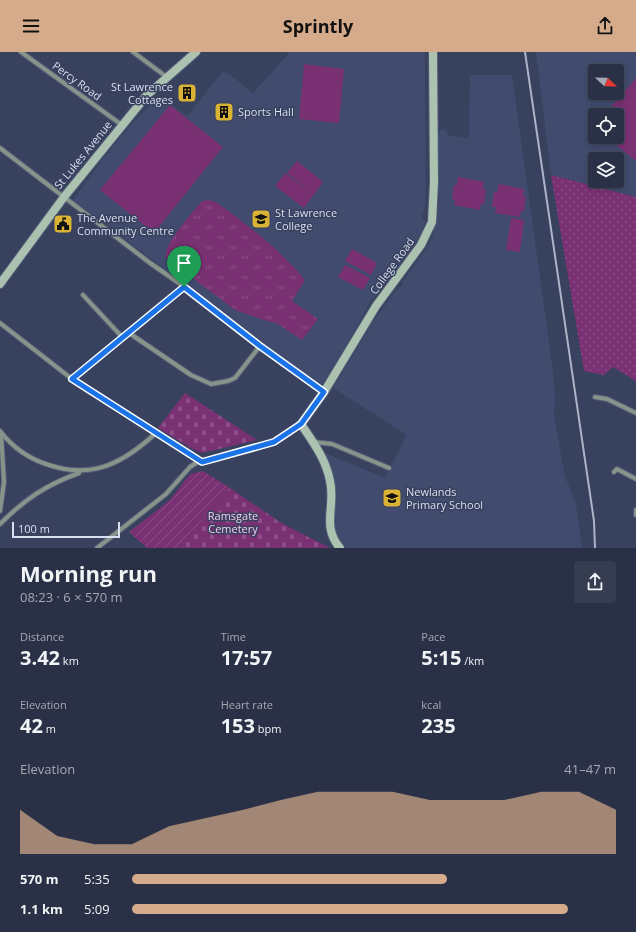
<!DOCTYPE html>
<html lang="en">
<head>
<meta charset="utf-8">
<style>
  body { margin:0; font-family:"Open Sans",sans-serif; background:#363d51; color:#f1f3f6; height:100vh; display:flex; flex-direction:column; font-size:15px; white-space:nowrap }
  * { box-sizing:border-box; margin:0 }
  p { font-size:13px; color:#a5a9b3 }
  .icon { flex:none; width:22px; height:22px; fill:none; stroke:currentColor; stroke-width:2; stroke-linecap:round; stroke-linejoin:round }
  .map { position:relative; height:496px; overflow:hidden }
  .sheet { display:flex; flex-direction:column; background:#2a3146; flex:1 }
  .sheet>* { flex:none }
  .needle { width:26px; rotate:112deg }
  .fabs { position:absolute; left:588px; top:12px; display:grid; gap:8px }
  .fabs a { display:grid; place-items:center; width:36px; height:36px; border-radius:4px; background:#2a3146; box-shadow:0 2px 6px #0003,0 0 0 1px #464c5f; font-size:20px }
  .scale { position:absolute; left:12px; bottom:10px; width:108px; box-sizing:border-box; padding-left:4px; border:2px solid #d9dff1; border-top:0; font-size:11px; line-height:14px; white-space:nowrap; color:#d9dff1; -webkit-text-stroke:3px #38415e; paint-order:stroke }
  .pin { position:absolute; display:grid; place-items:center; width:34px; height:34px; color:#fff; margin:-41px -17px; border-radius:50% 50% 50% 0; rotate:-45deg; box-shadow:0 0 4px #0007 }
  .pin .icon { rotate:45deg }
  .round { display:grid; place-items:center; flex:none; width:42px; height:42px; border-radius:4px; background:#363d51 }
  .head { display:flex; align-items:center; justify-content:space-between; height:68px; padding:0 20px }
  h1 { font-size:22px; font-weight:700; line-height:30px }
  .stats { display:grid; grid-template-columns:repeat(3,1fr); gap:6px; height:68px; padding:4px 20px }
  .stats div { display:grid; align-content:center }
  .stats b { font-size:20px; font-weight:700 }
  .stats small { font-size:11px; font-weight:400 }
  .stats p { font-size:11px }
  .chart { height:112px; padding:8px 20px }
  .chart p { display:flex; justify-content:space-between }
  .chart svg { width:100%; height:72px; margin-top:4px; fill:#d6ab8b; opacity:.7 }
  ul { padding:0 20px; list-style:none; font-size:13px }
  li { display:grid; grid-template-columns:64px 48px 1fr; align-items:center; height:30px }
  li i { height:10px; border-radius:5px; background:#d6ab8b }
  header { display:flex; justify-content:space-between; align-items:center; height:52px; padding:0 20px; background:#d6ab8b; color:#111; font-size:18px; font-weight:700 }
  .map>svg:first-child { display:block }
  .built { fill:#404b6e; fill-rule:evenodd }
  .grass { fill:url(#grass-dots) }
  .cemetery { fill:url(#cemetery-stones) }
  .park { fill:url(#park-tufts) }
  .garden { fill:url(#garden-furrows) }
  .pitch { fill:#7a3173 }
  .lines { fill:none; stroke-linecap:round; stroke-linejoin:round }
  .street-casing { stroke:#555d78; stroke-width:6 }
  .secondary-casing { stroke:#555d78; stroke-width:10 }
  .street { stroke:#869489; stroke-width:4 }
  .secondary { stroke:#abc2b0; stroke-width:8 }
  .rail { stroke:#adb4c9; stroke-width:2 }
  .route-casing { stroke:#fff; stroke-width:8 }
  .route { stroke:#1a73e8; stroke-width:5 }
  .labels { text-anchor:middle; stroke-width:3; stroke-linejoin:round; paint-order:stroke }
  .street-label { font-size:11px; fill:#d9dff1; stroke:#38415e }
  .poi-label { font-size:11px; fill:#d9dff1; stroke:#38415e; text-anchor:start }
  .park-label { font-size:11px; fill:#f6cbef; stroke:#38415e }
</style>
</head>
<body>
<header><svg class="icon" aria-label="menu" viewBox="0 0 24 24"><path d="M4 6h16M4 12h16M4 18h16"/></svg>Sprintly<svg class="icon" aria-label="share" viewBox="0 0 24 24"><path d="M12 15V3M7 8l5-5 5 5M5 13v7h14v-7"/></svg></header>
<div class="map">
<svg width="636" height="496" viewBox="0 0 636 496">
  <defs>
    <pattern id="grass-dots" width="8" height="8" patternUnits="userSpaceOnUse"><rect width="8" height="8" fill="#7a3173"/><path d="M2 2h.1M6 6h.1" fill="none" stroke="#8c4e87" stroke-width="1.8" stroke-linecap="round"/></pattern>
    <pattern id="cemetery-stones" width="16" height="16" patternUnits="userSpaceOnUse"><rect width="16" height="16" fill="#7a3173"/><path d="M2 7V4a2 2 0 0 1 4 0v3zM10 15v-3a2 2 0 0 1 4 0v3z" fill="#8c4e87"/></pattern>
    <pattern id="park-tufts" width="24" height="20" patternUnits="userSpaceOnUse"><rect width="24" height="20" fill="#7a3173"/><path d="M3 7l-1-3M5 7V3M7 7l1-3M15 17l-1-3M17 17v-4M19 17l1-3" fill="none" stroke="#8c4e87"/></pattern>
    <pattern id="garden-furrows" width="10" height="10" patternUnits="userSpaceOnUse"><rect width="10" height="10" fill="#7a3173"/><path d="M-1 1l2-2M0 10L10 0M9 11l2-2" fill="none" stroke="#8c4e87"/></pattern>
  </defs>
  <rect width="100%" height="100%" fill="#38415e"/>
  <g class="built">
    <path d="M290,0H425L426,153L423,160L422,166L425,168L422,180L413,197L392,224L373,247L372,246L354,280L322,333L278,302L73,148L101,109L137,66L160,44L187,64L224,18L253,41Z"/>
    <path d="M536,0H636V145L551,123ZM595,19H617V41H595ZM595,63H617V85H595ZM595,107H617V129H595Z"/>
    <path d="M470,23H512L553,319L555,344L554,364L565,424L576,452L582,496H347L339,488L336,480L334,468L335,437L325,401L385,426L407,383L333,336L372,271L397,237L403,233V229L427,196L433,184L439,149L437,87L441,77H445L449,84L469,86Z"/>
  </g>
  <path class="grass" d="M551,123L636,145V329L613,315L604,323L584,319Z"/>
  <g class="cemetery">
    <path d="M185,341L257,388L202,401L191,396L158,376Z"/>
    <path d="M230,436L283,472L330,496H178Z"/>
  </g>
  <path class="park" d="M209,148L216,150C250,175 278,196 305,228L292,249L318,267L302,288L276,271L267,269L235,258L166,206C163,192 193,160 202,149Z"/>
  <path class="garden" d="M203,419L230,436L178,496H147L129,480L170,448L190,422Z"/>
  <g class="pitch">
    <path d="M304,12L344,17L339,71L299,67Z"/>
    <path d="M636,26V109L606,85H617V63H604Z"/>
    <path d="M170,53L223,95L154,181L100,138Z"/>
    <path d="M297,109L323,130L304,156L275,134L285,121L313,142L287,121Z"/>
    <path d="M458,125L484,130L483,137H486L484,152H481L480,158L454,153L455,148L452,147L454,133H457Z"/>
    <path d="M499,132L524,137L523,144L526,145L524,159H521L520,165L495,161L496,155H492L494,140H497Z"/>
    <path d="M511,166L524,168L520,200L506,198Z"/>
    <path d="M352,197L377,211L371,223L345,209Z"/>
    <path d="M345,213L370,226L363,238L338,225Z"/>
  </g>
  <g class="lines">
    <defs>
      <g id="street">
        <path d="M21,0L122,73"/>
        <path d="M133,0L168,26"/>
        <path d="M0,96L150,211L189,238L260,294L324,340"/>
        <path d="M83,243L123,286"/>
        <path d="M0,271L72,327L201,410"/>
        <path d="M129,281L191,323L211,332L228,329L235,326L260,294"/>
        <path d="M72,327L184,235"/>
        <path d="M595,345L607,347L636,361"/>
        <path d="M0,379C13,396 29,407 49,413C93,428 125,410 157,380"/>
        <path d="M314,390L332,392L389,416"/>
        <path d="M614,420L617,417L636,427"/>
        <path d="M636,458V463"/>
        <path d="M0,459L4,430L1,381"/>
        <path d="M0,472C25,447 46,433 79,421"/>
        <path d="M97,496L166,442L190,415L196,411L274,390L301,372"/>
      </g>
      <g id="secondary">
        <path d="M0,232L64,145L147,43L196,0"/>
        <path d="M340,496C321,474 336,454 330,429C326,407 313,390 301,372L324,340L376,254L421,193L432,170L434,130L433,0"/>
      </g>
    </defs>
    <use href="#street" class="street-casing"/>
    <use href="#secondary" class="secondary-casing"/>
    <use href="#street" class="street"/>
    <use href="#secondary" class="secondary"/>
    <path class="rail" d="M525,0L594,469L595,496"/>
  </g>
  <g class="lines">
    <defs>
      <path id="route" d="M184,235L260,294L324,340L301,372L274,390L202,410L72,327Z"/>
    </defs>
    <use href="#route" class="route-casing"/>
    <use href="#route" class="route"/>
  </g>
  <defs>
    <symbol id="building-square" viewBox="-11 -11 22 22"><rect x="-9" y="-9" width="18" height="18" rx="4" fill="#dab334" stroke="#38415e"/><path d="M-4-6H4V6H1V3H-1V6H-4ZM-2.5-4.3h1.7v1.8h-1.7ZM.8-4.3h1.7v1.8H.8ZM-2.5-1h1.7V.8h-1.7ZM.8-1h1.7V.8H.8Z" fill="#111"/></symbol>
    <symbol id="school-square" viewBox="-11 -11 22 22"><rect x="-9" y="-9" width="18" height="18" rx="4" fill="#dab334" stroke="#38415e"/><path d="M0-5L7-2L0 1L-7-2ZM-4 1L0 2.5L4 1V4Q0 6-4 4Z" fill="#111"/></symbol>
    <symbol id="civic-square" viewBox="-11 -11 22 22"><rect x="-9" y="-9" width="18" height="18" rx="4" fill="#dab334" stroke="#38415e"/><path d="M-.6-6.5H3V-4.5H.6V-3L4-1V1h2V6H-6V1h2V-1L-.6-3ZM-1.2 2.5V6h2.4V2.5Z" fill="#111"/></symbol>
  </defs>
  <g fill-rule="evenodd">
    <use href="#building-square" x="176" y="30" width="22" height="22"/>
    <use href="#building-square" x="213" y="49" width="22" height="22"/>
    <use href="#school-square" x="250" y="156" width="22" height="22"/>
    <use href="#civic-square" x="52" y="161" width="22" height="22"/>
    <use href="#school-square" x="381" y="435" width="22" height="22"/>
  </g>
  <g class="labels">
    <g class="street-label">
      <text transform="translate(77 29) rotate(36)" y="4">Percy Road</text>
      <text transform="translate(83 103) rotate(-51)" y="4">St Lukes Avenue</text>
      <text transform="translate(392 214) rotate(-54)" y="4">College Road</text>
    </g>
    <g class="poi-label">
      <text x="173" y="39" text-anchor="end">St Lawrence<tspan x="173" dy="13">Cottages</tspan></text>
      <text x="238" y="64">Sports Hall</text>
      <text x="275" y="165">St Lawrence<tspan x="275" dy="13">College</tspan></text>
      <text x="77" y="170">The Avenue<tspan x="77" dy="13">Community Centre</tspan></text>
      <text x="406" y="444">Newlands<tspan x="406" dy="13">Primary School</tspan></text>
    </g>
    <g class="park-label">
      <text x="233" y="468">Ramsgate<tspan x="233" dy="13">Cemetery</tspan></text>
    </g>
  </g>
</svg>
<div class="fabs">
<a><svg class="needle" viewBox="-14 -14 28 28"><path d="M0-13l5 13h-10z" fill="#e53935"/><path d="M0 13l5-13h-10z" fill="#a5a9b3"/></svg></a>
<a><svg class="icon" aria-label="locate" viewBox="0 0 24 24"><circle cx="12" cy="12" r="6"/><path d="M12 2v4M12 18v4M2 12h4M18 12h4"/></svg></a>
<a><svg class="icon" aria-label="layers" viewBox="0 0 24 24"><path d="M12 4l9 5-9 5-9-5zM3 14l9 5 9-5"/></svg></a>
</div>
<div class="scale">100 m</div>
<div class="pin" style="left:184px;top:235px;background:#1e9e55"><svg class="icon" aria-label="arrive" viewBox="0 0 24 24"><path d="M6 21V4h12l-3 4 3 4H6"/></svg></div>
</div>
<section class="sheet">
<div class="head"><div><h1>Morning run</h1><p>08:23 · 6 × 570 m</p></div><a class="round"><svg class="icon" aria-label="share" viewBox="0 0 24 24"><path d="M12 15V3M7 8l5-5 5 5M5 13v7h14v-7"/></svg></a></div>
<div class="stats">
<div><p>Distance</p><b>3.42<small> km</small></b></div>
<div><p>Time</p><b>17:57</b></div>
<div><p>Pace</p><b>5:15<small> /km</small></b></div>
</div>
<div class="stats">
<div><p>Elevation</p><b>42<small> m</small></b></div>
<div><p>Heart rate</p><b>153<small> bpm</small></b></div>
<div><p>kcal</p><b>235</b></div>
</div>
<div class="chart"><p><span>Elevation</span>41–47 m</p>
<svg viewBox="0 0 160 44" preserveAspectRatio="none"><path d="M0 44V17L10 33L20 38L30 38L40 27L50 22L60 17L70 11L80 6L90 6L100 6L110 11L120 11L130 11L140 6L150 6L160 17V44z"/></svg>
</div>
<ul>
<li><b>570 m</b>5:35<i style="width:65%"></i></li>
<li><b>1.1 km</b>5:09<i style="width:90%"></i></li>
</ul>
</section>
</body>
</html>
